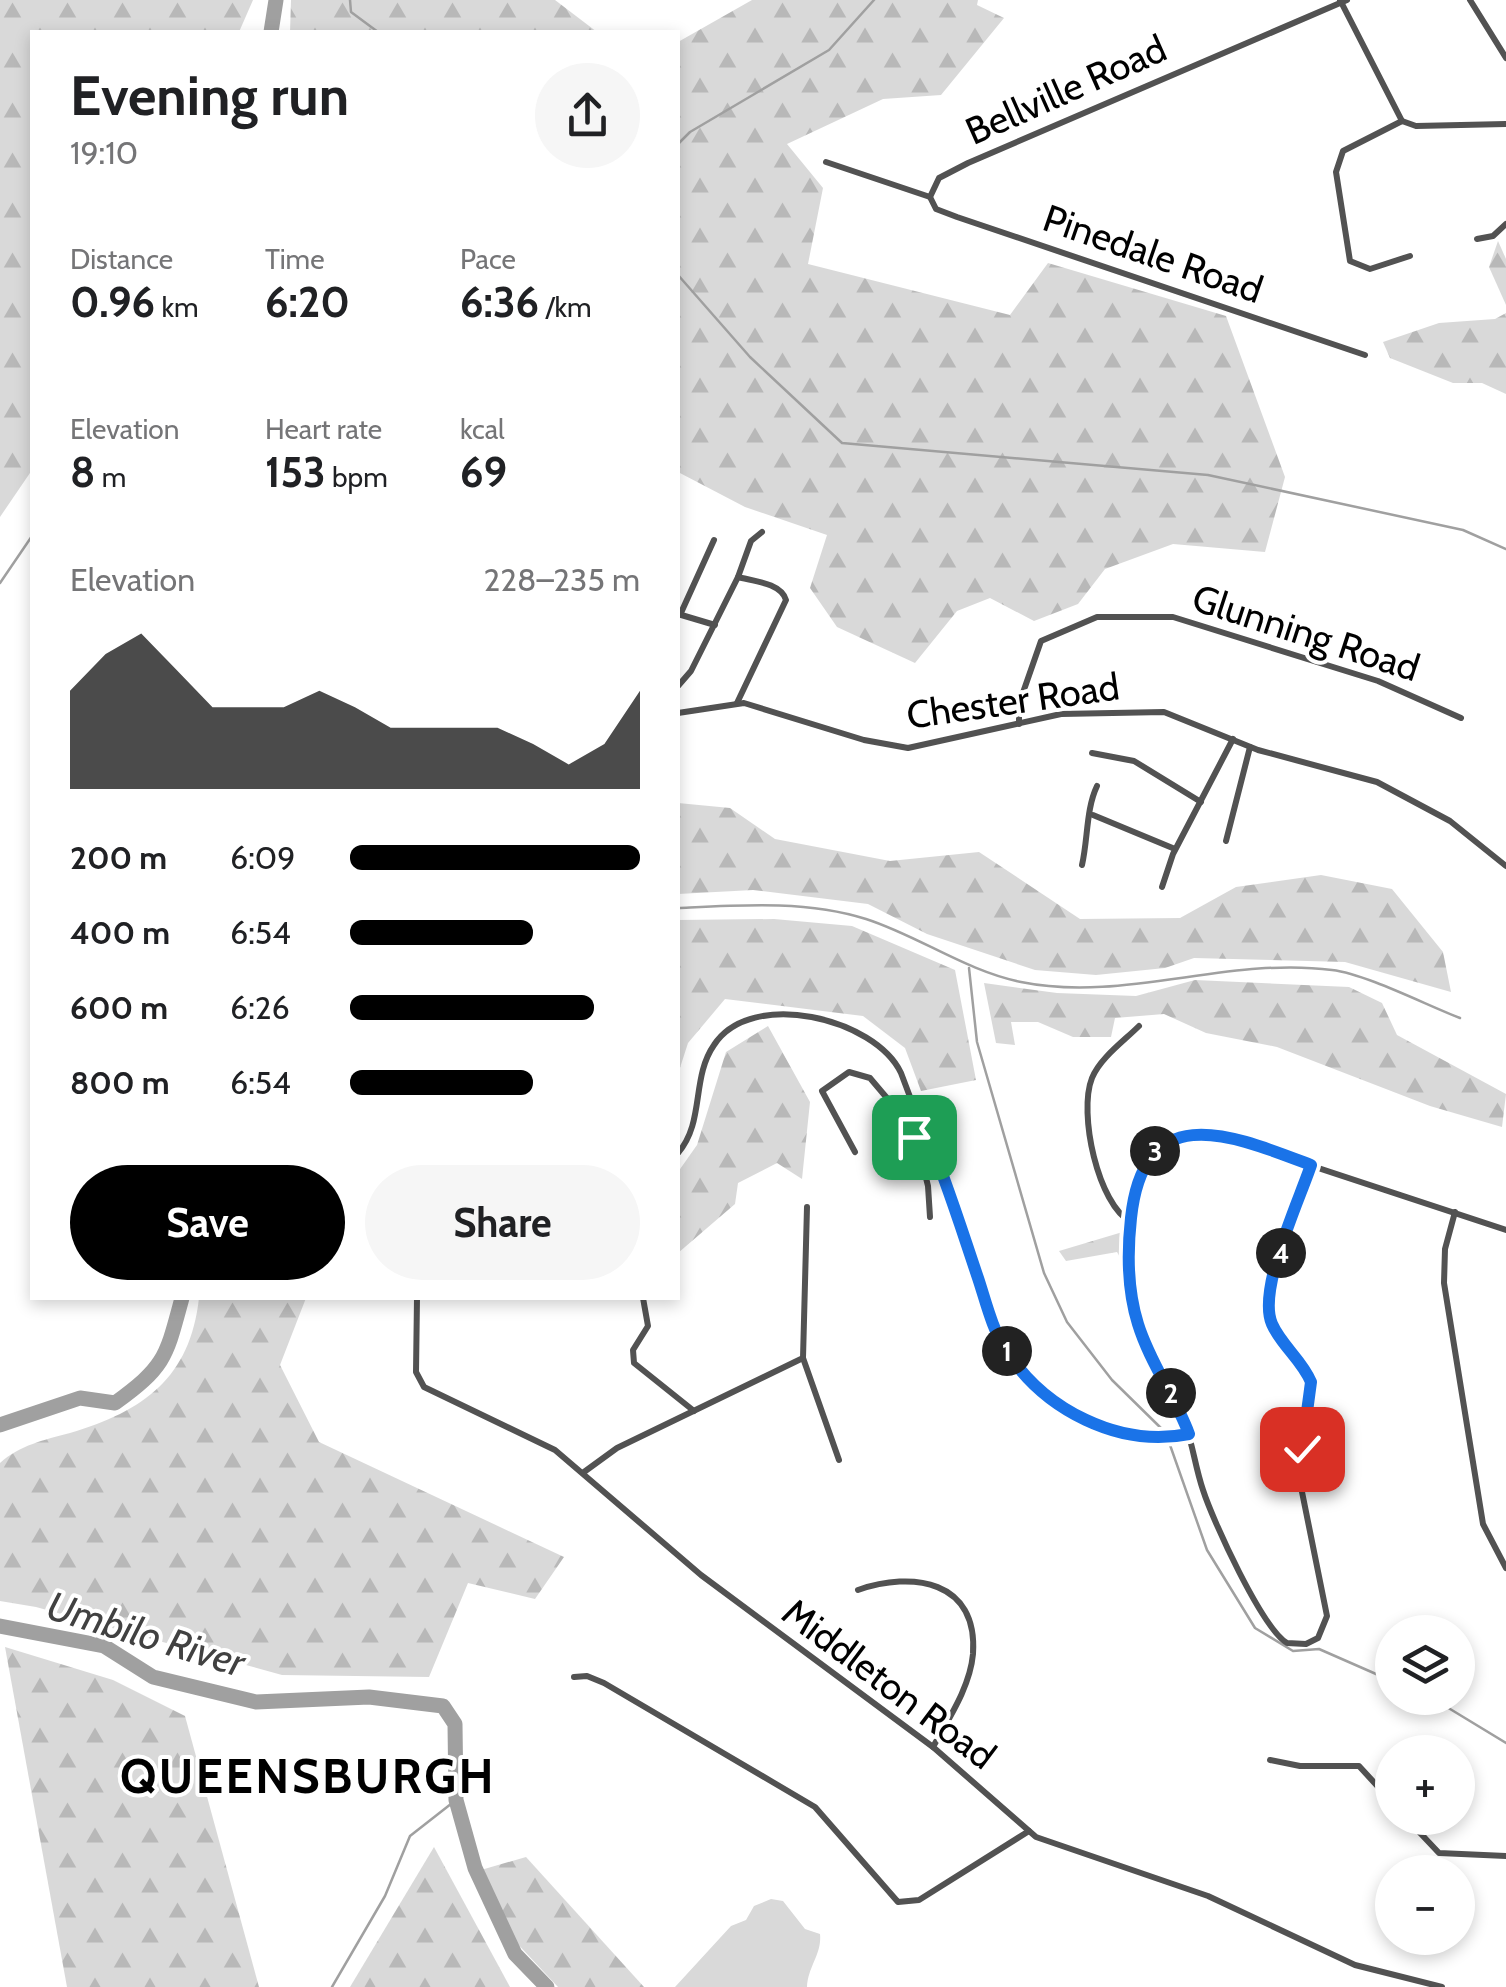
<!DOCTYPE html>
<html lang="en">
<head>
<meta charset="utf-8">
<style>
  body { margin:0; font-family:Cabin,sans-serif; background:#f6f6f6; color:#202124; height:100vh; display:flex; flex-direction:column; font-size:38px; white-space:nowrap }
  * { box-sizing:border-box; margin:0 }
  p { font-size:32px; color:#757577 }
  .icon { flex:none; width:55px; height:55px; fill:none; stroke:currentColor; stroke-width:2; stroke-linecap:round; stroke-linejoin:round }
  .map { position:relative; flex:1; overflow:hidden }
  .panel { position:absolute; left:30px; top:30px; width:650px; height:1270px; display:flex; flex-direction:column; background:#fff; border-radius:0px; box-shadow:0 5px 15px #0003 }
  .panel>* { flex:none }
  .controls { position:absolute; left:1375px; top:1615px; display:grid; gap:20px }
  .controls a { display:grid; place-items:center; width:100px; height:100px; border-radius:50%; background:#fff; box-shadow:0 5px 15px #0003; font-size:50px }
  .pin { position:absolute; display:grid; place-items:center; width:85px; height:85px; color:#fff; margin:-42px; border-radius:20px; box-shadow:0 5px 15px #0006 }
  .km { position:absolute; width:50px; height:50px; margin:-25px; border-radius:50%; background:#222; color:#fff; font-size:28px; line-height:50px; text-align:center }
  .round { display:grid; place-items:center; flex:none; width:105px; height:105px; border-radius:52px; background:#f6f6f6 }
  .overview { display:flex; align-items:center; justify-content:space-between; height:170px; padding:0 40px }
  h1 { font-size:55px; font-weight:700; line-height:75px }
  .stats { display:grid; grid-template-columns:repeat(3,1fr); gap:15px; height:170px; padding:10px 40px }
  .stats div { display:grid; align-content:center }
  .stats b { font-size:42px; font-weight:700 }
  .stats small { font-size:28px; font-weight:400 }
  .stats p { font-size:28px }
  .chart { height:280px; padding:20px 40px }
  .chart p { display:flex; justify-content:space-between }
  .chart svg { width:100%; height:180px; margin-top:10px; fill:#000; opacity:.7 }
  .cta { display:flex; gap:20px; margin-top:auto; padding:20px 40px }
  .cta a { flex:1; height:115px; border-radius:60px; background:#000; color:#fff; font-size:40px; font-weight:700; line-height:115px; text-align:center }
  .cta a+a { background:#f6f6f6; color:#202124 }
  ul { padding:0 40px; list-style:none; font-size:32px }
  li { display:grid; grid-template-columns:160px 120px 1fr; align-items:center; height:75px }
  li i { height:25px; border-radius:12px; background:#000 }
  .map>svg:first-child { display:block }
  .green { fill:#d9d9d9 }
  .forest { fill:url(#forest-firs) }
  .lines { fill:none; stroke-linecap:round; stroke-linejoin:round }
  .stream { stroke:#a0a0a0; stroke-width:2.5 }
  .river { stroke:#a0a0a0; stroke-width:15 }
  .street { stroke:#525252; stroke-width:6 }
  .route-casing { stroke:#fff; stroke-width:20 }
  .route { stroke:#1a73e8; stroke-width:12 }
  .labels { text-anchor:middle; stroke-width:8; stroke-linejoin:round; paint-order:stroke }
  .street-label { font-size:38px; fill:#000; stroke:#fff }
  .water-label { font-size:40px; font-style:italic; fill:#414141; stroke:#fff }
  .district-label { font-size:48px; font-weight:bold; letter-spacing:2.5px; fill:#000; stroke:#fff }
</style>
</head>
<body>
<div class="map">
<svg width="1506" height="1987" viewBox="0 0 1506 1987">
  <defs>
    <pattern id="forest-firs" width="22" height="20" patternUnits="userSpaceOnUse" patternTransform="scale(2.5)"><rect width="22" height="20" fill="#d9d9d9"/><path d="M5 1l3.5 6h-7zM16 11l3.5 6h-7z" fill="#b8b8b8"/></pattern>
  </defs>
  <rect width="100%" height="100%" fill="#fff"/>
  <path class="green" d="M771,1899L783,1901L805,1929L820,1934C822,1954 808,1966 807,1987H675L731,1926L746,1920L754,1906Z"/>
  <g class="forest">
    <path d="M0,0H253L239,32H32V470L0,517Z"/>
    <path d="M291,0H555L597,32H290Z"/>
    <path d="M752,0H978L977,5L1004,18L941,95L883,99L787,144L823,188L808,264L1010,315L1048,263L1226,316L1285,477L1265,552L1173,544L1105,569L1078,604L1034,621L990,598L957,611L915,663L837,627L810,588L827,535L745,507L678,472V42Z"/>
    <path d="M1498,241L1506,259V305L1489,267Z"/>
    <path d="M1506,313V394L1482,383H1453L1390,358L1383,342L1439,323L1495,319Z"/>
    <path d="M678,803L730,808L775,839L890,861L979,852L1080,919L1180,918L1236,887L1321,875L1392,889L1443,952L1451,992L1345,962L1194,958L1165,968L1096,975L1035,970L927,934L868,904L753,890L678,894Z"/>
    <path d="M774,919L852,926L955,970L976,1080L921,1091L905,1048L863,1016L725,999L688,1043L678,1074V920Z"/>
    <path d="M1195,980L1349,987L1382,1003L1397,1035L1506,1094L1502,1127L1430,1106L1277,1047L1206,1033L1164,1014L1115,1018L1111,1037H1073L1038,1022H1011L1015,1045L996,1043L984,983L1057,993L1136,996Z"/>
    <path d="M768,1026L810,1102L802,1179L777,1163L738,1183L735,1204L678,1253V1172L697,1145L726,1052Z"/>
    <path d="M1126,1231L1122,1261L1117,1252L1066,1261L1059,1251Z"/>
    <path d="M199,1298H306L280,1365L319,1442L564,1557L535,1599L468,1583L429,1677L282,1675L36,1607L0,1601V1463C20,1445 44,1440 70,1433C144,1411 190,1378 199,1298Z"/>
    <path d="M5,1647L113,1680L185,1716L259,1987H67Z"/>
    <path d="M434,1847L510,1987H350Z"/>
    <path d="M526,1857L644,1987H558L513,1939L481,1870Z"/>
  </g>
  <g class="lines">
    <g class="stream">
      <path d="M350,0L351,12L378,32"/>
      <path d="M678,144L690,132L829,50L874,0"/>
      <path d="M678,275L750,357L842,443L1208,475L1463,530L1506,549"/>
      <path d="M0,583L32,536"/>
      <path d="M678,908C739,905 807,900 866,919C919,936 966,971 1021,982C1123,1003 1229,956 1332,970C1366,974 1426,1005 1460,1018"/>
      <path d="M969,968L977,1042L1044,1273L1067,1322L1112,1380L1165,1432"/>
      <path d="M1170,1445L1207,1550L1255,1628L1293,1651L1319,1649L1392,1681"/>
      <path d="M1432,1698L1506,1743"/>
      <path d="M332,1987L385,1896L410,1836L456,1800"/>
    </g>
    <g class="river">
      <path d="M271,32L276,0"/>
      <path d="M0,1425L80,1398L115,1403C166,1366 166,1357 182,1298"/>
      <path d="M0,1626L104,1646L153,1677L256,1702L369,1697L443,1706L455,1724L456,1800L475,1868L515,1954L547,1987"/>
    </g>
    <g class="street">
      <path d="M1340,0L1402,121"/>
      <path d="M1470,0L1506,58"/>
      <path d="M1402,121L1343,151L1336,172L1350,261L1370,269L1410,256"/>
      <path d="M1402,121L1416,126L1506,124"/>
      <path d="M826,162L930,197"/>
      <path d="M930,197L939,178L968,163L1347,0"/>
      <path d="M930,197L936,209L957,217L1365,355"/>
      <path d="M1477,239L1493,236L1506,224"/>
      <path d="M738,577L751,541L762,532"/>
      <path d="M678,614L715,625"/>
      <path d="M680,615L714,540"/>
      <path d="M678,686L691,671L738,577C753,581 781,583 786,600L737,703"/>
      <path d="M678,713L744,703L864,740L908,748L1061,714L1164,712L1258,750L1377,782L1450,821L1506,866"/>
      <path d="M1019,724V704L1041,641L1097,617H1173L1378,681L1461,718"/>
      <path d="M1092,753L1134,761L1201,802"/>
      <path d="M1093,815L1175,849"/>
      <path d="M1226,841L1250,747"/>
      <path d="M1082,865C1088,839 1086,809 1097,786"/>
      <path d="M1162,887L1173,854L1233,739"/>
      <path d="M914,1130L928,1186L930,1217"/>
      <path d="M855,1152L822,1091L849,1072L870,1078L914,1130L924,1127"/>
      <path d="M678,1153C705,1122 691,1078 714,1045C751,988 875,1018 901,1073L1005,1349L1057,1401L1094,1425L1142,1438L1189,1434"/>
      <path d="M1311,1165C1299,1201 1257,1289 1272,1324C1281,1345 1302,1360 1311,1382L1299,1477L1327,1616L1318,1638L1306,1644L1287,1643C1262,1628 1213,1521 1203,1490C1194,1464 1192,1436 1180,1410C1162,1370 1136,1336 1129,1291C1123,1253 1127,1198 1144,1164L1176,1139L1221,1136L1506,1230"/>
      <path d="M1455,1212L1445,1249L1444,1283L1483,1524L1506,1568"/>
      <path d="M1131,1222C1098,1205 1078,1113 1092,1078C1100,1058 1124,1041 1139,1026"/>
      <path d="M417,1298L416,1372L424,1387L555,1450L701,1575L933,1747L1036,1837L1208,1896L1355,1965L1442,1987"/>
      <path d="M643,1298L648,1326L633,1350L634,1363L694,1411"/>
      <path d="M803,1358L839,1460"/>
      <path d="M584,1472L617,1448L803,1358L807,1207"/>
      <path d="M858,1590C912,1571 978,1580 973,1654C970,1687 949,1718 933,1747"/>
      <path d="M574,1677L587,1676L604,1683L815,1807L898,1902L919,1900L1029,1831"/>
      <path d="M1270,1760L1300,1766H1359L1392,1802"/>
      <path d="M1406,1818L1439,1853L1506,1856"/>
    </g>
  </g>
  <g class="lines">
    <defs>
      <path id="route" d="M914,1137V1130L924,1127C945,1176 961,1228 978,1278C986,1302 992,1329 1006,1350C1044,1410 1119,1448 1189,1434C1175,1396 1150,1363 1138,1324C1127,1289 1127,1254 1131,1218C1144,1097 1232,1135 1311,1165C1299,1201 1257,1290 1272,1324C1281,1345 1302,1360 1311,1382L1302,1449"/>
    </defs>
    <use href="#route" class="route-casing"/>
    <use href="#route" class="route"/>
  </g>
  <g class="labels">
    <g class="street-label">
      <text transform="translate(1066 90) rotate(-24)" y="13">Bellville Road</text>
      <text transform="translate(1153 254) rotate(19)" y="13">Pinedale Road</text>
      <text transform="translate(1306 633) rotate(18)" y="13">Glunning Road</text>
      <text transform="translate(1013 701) rotate(-8)" y="13">Chester Road</text>
      <text transform="translate(889 1684) rotate(37)" y="13">Middleton Road</text>
    </g>
    <g class="water-label">
      <text transform="translate(146 1634) rotate(17)" y="14">Umbilo River</text>
    </g>
    <g class="district-label">
      <text x="308" y="1793">QUEENSBURGH</text>
    </g>
  </g>
</svg>
<div class="controls">
<a><svg class="icon" aria-label="layers" viewBox="0 0 24 24"><path d="M12 4l9 5-9 5-9-5zM3 14l9 5 9-5"/></svg></a>
<a>+</a>
<a>−</a>
</div>
<div class="pin" style="left:914px;top:1137px;background:#1e9e55"><svg class="icon" aria-label="arrive" viewBox="0 0 24 24"><path d="M6 21V4h12l-3 4 3 4H6"/></svg></div>
<div class="pin" style="left:1302px;top:1449px;background:#d93025"><svg class="icon" aria-label="check" viewBox="0 0 24 24"><path d="M5 12l5 5 9-10"/></svg></div>
<b class="km" style="left:1007px;top:1351px">1</b>
<b class="km" style="left:1171px;top:1393px">2</b>
<b class="km" style="left:1155px;top:1151px">3</b>
<b class="km" style="left:1281px;top:1253px">4</b>
<section class="panel">
<div class="overview"><div><h1>Evening run</h1><p>19:10</p></div><a class="round"><svg class="icon" aria-label="share" viewBox="0 0 24 24"><path d="M12 15V3M7 8l5-5 5 5M5 13v7h14v-7"/></svg></a></div>
<div class="stats">
<div><p>Distance</p><b>0.96<small> km</small></b></div>
<div><p>Time</p><b>6:20</b></div>
<div><p>Pace</p><b>6:36<small> /km</small></b></div>
</div>
<div class="stats">
<div><p>Elevation</p><b>8<small> m</small></b></div>
<div><p>Heart rate</p><b>153<small> bpm</small></b></div>
<div><p>kcal</p><b>69</b></div>
</div>
<div class="chart"><p><span>Elevation</span>228–235 m</p>
<svg viewBox="0 0 160 44" preserveAspectRatio="none"><path d="M0 44V20L10 11L20 6L30 15L40 24L50 24L60 24L70 20L80 24L90 29L100 29L110 29L120 29L130 33L140 38L150 33L160 20V44z"/></svg>
</div>
<ul>
<li><b>200 m</b>6:09<i style="width:100%"></i></li>
<li><b>400 m</b>6:54<i style="width:63%"></i></li>
<li><b>600 m</b>6:26<i style="width:84%"></i></li>
<li><b>800 m</b>6:54<i style="width:63%"></i></li>
</ul>
<div class="cta"><a>Save</a><a>Share</a></div>
</section>
</div>
</body>
</html>
